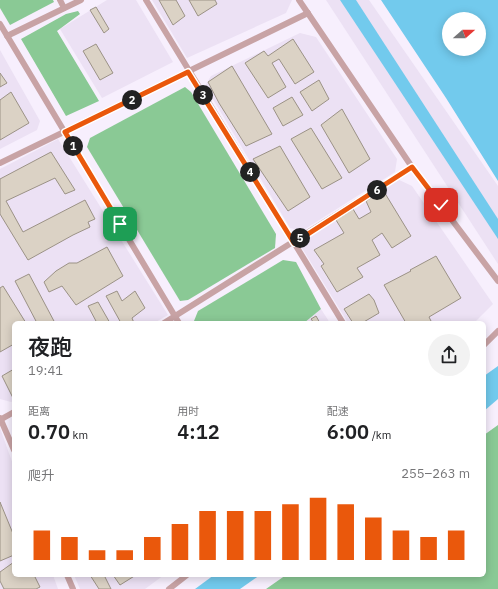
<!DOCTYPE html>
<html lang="zh">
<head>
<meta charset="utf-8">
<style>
  body { margin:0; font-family:"IBM Plex Sans","Noto Sans SC",sans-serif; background:#f2f2f2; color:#202124; height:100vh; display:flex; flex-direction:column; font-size:15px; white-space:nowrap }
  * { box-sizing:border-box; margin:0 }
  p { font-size:13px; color:#757577 }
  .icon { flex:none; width:22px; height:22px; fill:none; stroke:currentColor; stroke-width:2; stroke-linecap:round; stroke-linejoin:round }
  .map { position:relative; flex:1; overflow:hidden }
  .drawer { position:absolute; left:12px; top:321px; width:474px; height:256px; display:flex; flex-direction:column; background:#fff; border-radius:6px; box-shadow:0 2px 10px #0003 }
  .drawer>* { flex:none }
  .needle { width:26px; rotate:69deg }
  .controls { position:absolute; left:442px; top:12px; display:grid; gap:8px }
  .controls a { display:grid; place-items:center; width:44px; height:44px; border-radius:50%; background:#fff; box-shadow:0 2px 10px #0003; font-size:20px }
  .pin { position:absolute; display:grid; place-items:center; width:34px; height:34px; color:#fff; margin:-17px; border-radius:8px; box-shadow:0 2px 6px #0006 }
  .km { position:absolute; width:20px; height:20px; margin:-10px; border-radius:50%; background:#222; color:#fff; font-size:11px; line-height:20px; text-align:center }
  .round { display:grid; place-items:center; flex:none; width:42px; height:42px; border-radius:21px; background:#f2f2f2 }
  .headline { display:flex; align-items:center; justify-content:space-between; height:68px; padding:0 16px }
  h1 { font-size:22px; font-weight:600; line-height:30px }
  .stats { display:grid; grid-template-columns:repeat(3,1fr); gap:6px; height:68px; padding:4px 16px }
  .stats div { display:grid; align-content:center }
  .stats b { font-size:20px; font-weight:600 }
  .stats small { font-size:11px; font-weight:400 }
  .stats p { font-size:11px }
  .chart { height:112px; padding:8px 16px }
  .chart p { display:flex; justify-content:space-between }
  .chart svg { width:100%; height:72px; margin-top:4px; stroke:#ea580c; stroke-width:6 }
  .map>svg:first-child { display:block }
  .built { fill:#ece1f4 }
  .forest { fill:#8ac995 }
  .water { fill:#72caed; fill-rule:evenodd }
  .building { fill:#dbd2c5; stroke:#9b9286 }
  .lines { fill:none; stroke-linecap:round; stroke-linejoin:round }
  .minor { stroke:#c8a3a5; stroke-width:6 }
  .route-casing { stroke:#fff; stroke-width:8 }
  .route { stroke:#ea580c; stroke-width:5 }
</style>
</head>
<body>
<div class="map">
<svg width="498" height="589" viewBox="0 0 498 589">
  <rect width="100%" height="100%" fill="#f7effd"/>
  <g class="built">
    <path d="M107,0H136L173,62L102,98L60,29Z"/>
    <path d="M152,0H292L286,13L187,58Z"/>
    <path d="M326,0H369L498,186V264Z"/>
    <path d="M300,33L316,37L397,159L395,172L302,231L290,228L205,86L211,76Z"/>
    <path d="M0,50L40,121L37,130L0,149Z"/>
    <path d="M58,139L168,315L154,323H14V401L11,402L0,399V169Z"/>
    <path d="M395,178L412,186L493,304L474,323H348L299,243Z"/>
    <path d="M321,309L330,323H304Z"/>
    <path d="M0,428L14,467V575H53L58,589H0Z"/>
    <path d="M74,575H164L145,589H80Z"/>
  </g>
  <g class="forest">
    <path d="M0,0H53L54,2L10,25L0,8Z"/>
    <path d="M78,11L80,14L57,31L99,101L66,116L21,39L66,14Z"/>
    <path d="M185,87L191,92L276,234L275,248L188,300L180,301L87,147L90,138Z"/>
    <path d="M283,260L296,262L321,309L304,323H195L194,321L198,311Z"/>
    <path d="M498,425V589H266L286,575H484V435Z"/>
  </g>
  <g class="water">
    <path d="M340,0H356L498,219V239Z"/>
    <path d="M381,0H498V181L446,98ZM449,19H479V49H449Z"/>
    <path d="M498,366V399L484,411V376Z"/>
    <path d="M214,575H260L240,589H195Z"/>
  </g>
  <g class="building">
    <path d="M159,0H176L185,16L173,25Z"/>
    <path d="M189,0H215L217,4L198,16Z"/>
    <path d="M96,7L109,29L104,33L90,10Z"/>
    <path d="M293,39L314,72L295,84L279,59L272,63L286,87L268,98L245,63L264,51L268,56Z"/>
    <path d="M96,44L113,73L100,80L83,51Z"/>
    <path d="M232,66L272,134L246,146L219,103L208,82Z"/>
    <path d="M0,73L7,83L0,87Z"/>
    <path d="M319,80L329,99L312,111L300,92Z"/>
    <path d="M11,92L29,123L0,140V100Z"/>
    <path d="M292,97L303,115L283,126L273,108Z"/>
    <path d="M342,109L370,159L349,173L321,125Z"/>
    <path d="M311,128L342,178L322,189L291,139Z"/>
    <path d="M280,146L310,197L288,211L253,159Z"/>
    <path d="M51,152L75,190L65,194L55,178L6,201L23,232L85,200L95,219L88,222L90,227L73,235L28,260L0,214V179Z"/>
    <path d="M383,190L411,236L392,248L382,233L372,240L380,255L357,268L363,277L337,292L321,266L324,264L314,250L344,233L336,220L353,209L359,219L371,212L366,201Z"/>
    <path d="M107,247L123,276L76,305L62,286L49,292L44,282L56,271L69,263H77Z"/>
    <path d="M436,256L461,298L429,317L432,323H406L384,285L411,271L410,270Z"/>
    <path d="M29,274L55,323H37L15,281Z"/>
    <path d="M3,286L26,323H14V344L0,352V288Z"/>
    <path d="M117,291L122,301L135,291L145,308L132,318L134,323H121L106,296Z"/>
    <path d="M369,294L374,300L379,313L362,323H353L344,309Z"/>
    <path d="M98,302L110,323H97L88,306Z"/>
    <path d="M316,316L320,323H314L311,319Z"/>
    <path d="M14,369V400L2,376Z"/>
    <path d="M0,502L14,536V555L0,561Z"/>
    <path d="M14,562V575H34L40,587L36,589H4L0,581V572Z"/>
    <path d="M90,575H104L111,589H99Z"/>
    <path d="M113,575H136L120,585Z"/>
  </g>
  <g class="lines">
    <g class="minor">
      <path d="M60,0L64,8"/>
      <path d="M146,0L343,323"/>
      <path d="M299,0L412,167L498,281"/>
      <path d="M0,24L179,323"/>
      <path d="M7,36L81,0"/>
      <path d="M0,163L308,13"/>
      <path d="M164,323L412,167"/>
      <path d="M484,345L498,331"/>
      <path d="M0,418L14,450"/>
      <path d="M0,420L14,412"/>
      <path d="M67,575L73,589"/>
      <path d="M169,589L187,575"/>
    </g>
  </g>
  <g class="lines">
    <defs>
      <path id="route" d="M120,224L65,132L188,72L294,243L412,167L441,205"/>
    </defs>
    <use href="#route" class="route-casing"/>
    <use href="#route" class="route"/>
  </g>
</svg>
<div class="controls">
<a><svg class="needle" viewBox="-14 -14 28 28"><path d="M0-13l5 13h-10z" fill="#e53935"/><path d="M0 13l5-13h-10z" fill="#757577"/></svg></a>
</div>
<div class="pin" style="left:120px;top:224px;background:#1e9e55"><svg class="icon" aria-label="arrive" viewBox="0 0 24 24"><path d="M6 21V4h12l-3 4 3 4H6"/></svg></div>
<div class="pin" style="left:441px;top:205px;background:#d93025"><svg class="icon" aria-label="check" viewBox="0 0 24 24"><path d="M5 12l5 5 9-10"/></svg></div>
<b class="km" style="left:73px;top:146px">1</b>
<b class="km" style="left:132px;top:100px">2</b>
<b class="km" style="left:203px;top:95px">3</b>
<b class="km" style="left:250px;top:172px">4</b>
<b class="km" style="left:300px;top:238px">5</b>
<b class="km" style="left:377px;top:190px">6</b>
<section class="drawer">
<div class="headline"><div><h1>夜跑</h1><p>19:41</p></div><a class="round"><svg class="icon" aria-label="share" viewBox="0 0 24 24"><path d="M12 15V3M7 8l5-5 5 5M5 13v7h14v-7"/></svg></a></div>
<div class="stats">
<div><p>距离</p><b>0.70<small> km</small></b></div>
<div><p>用时</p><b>4:12</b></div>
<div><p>配速</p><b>6:00<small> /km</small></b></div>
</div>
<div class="chart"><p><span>爬升</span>255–263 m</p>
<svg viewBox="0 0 160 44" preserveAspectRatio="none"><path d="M5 44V26M15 44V30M25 44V38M35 44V38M45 44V30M55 44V22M65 44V14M75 44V14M85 44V14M95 44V10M105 44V6M115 44V10M125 44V18M135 44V26M145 44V30M155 44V26"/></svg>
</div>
</section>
</div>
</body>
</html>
